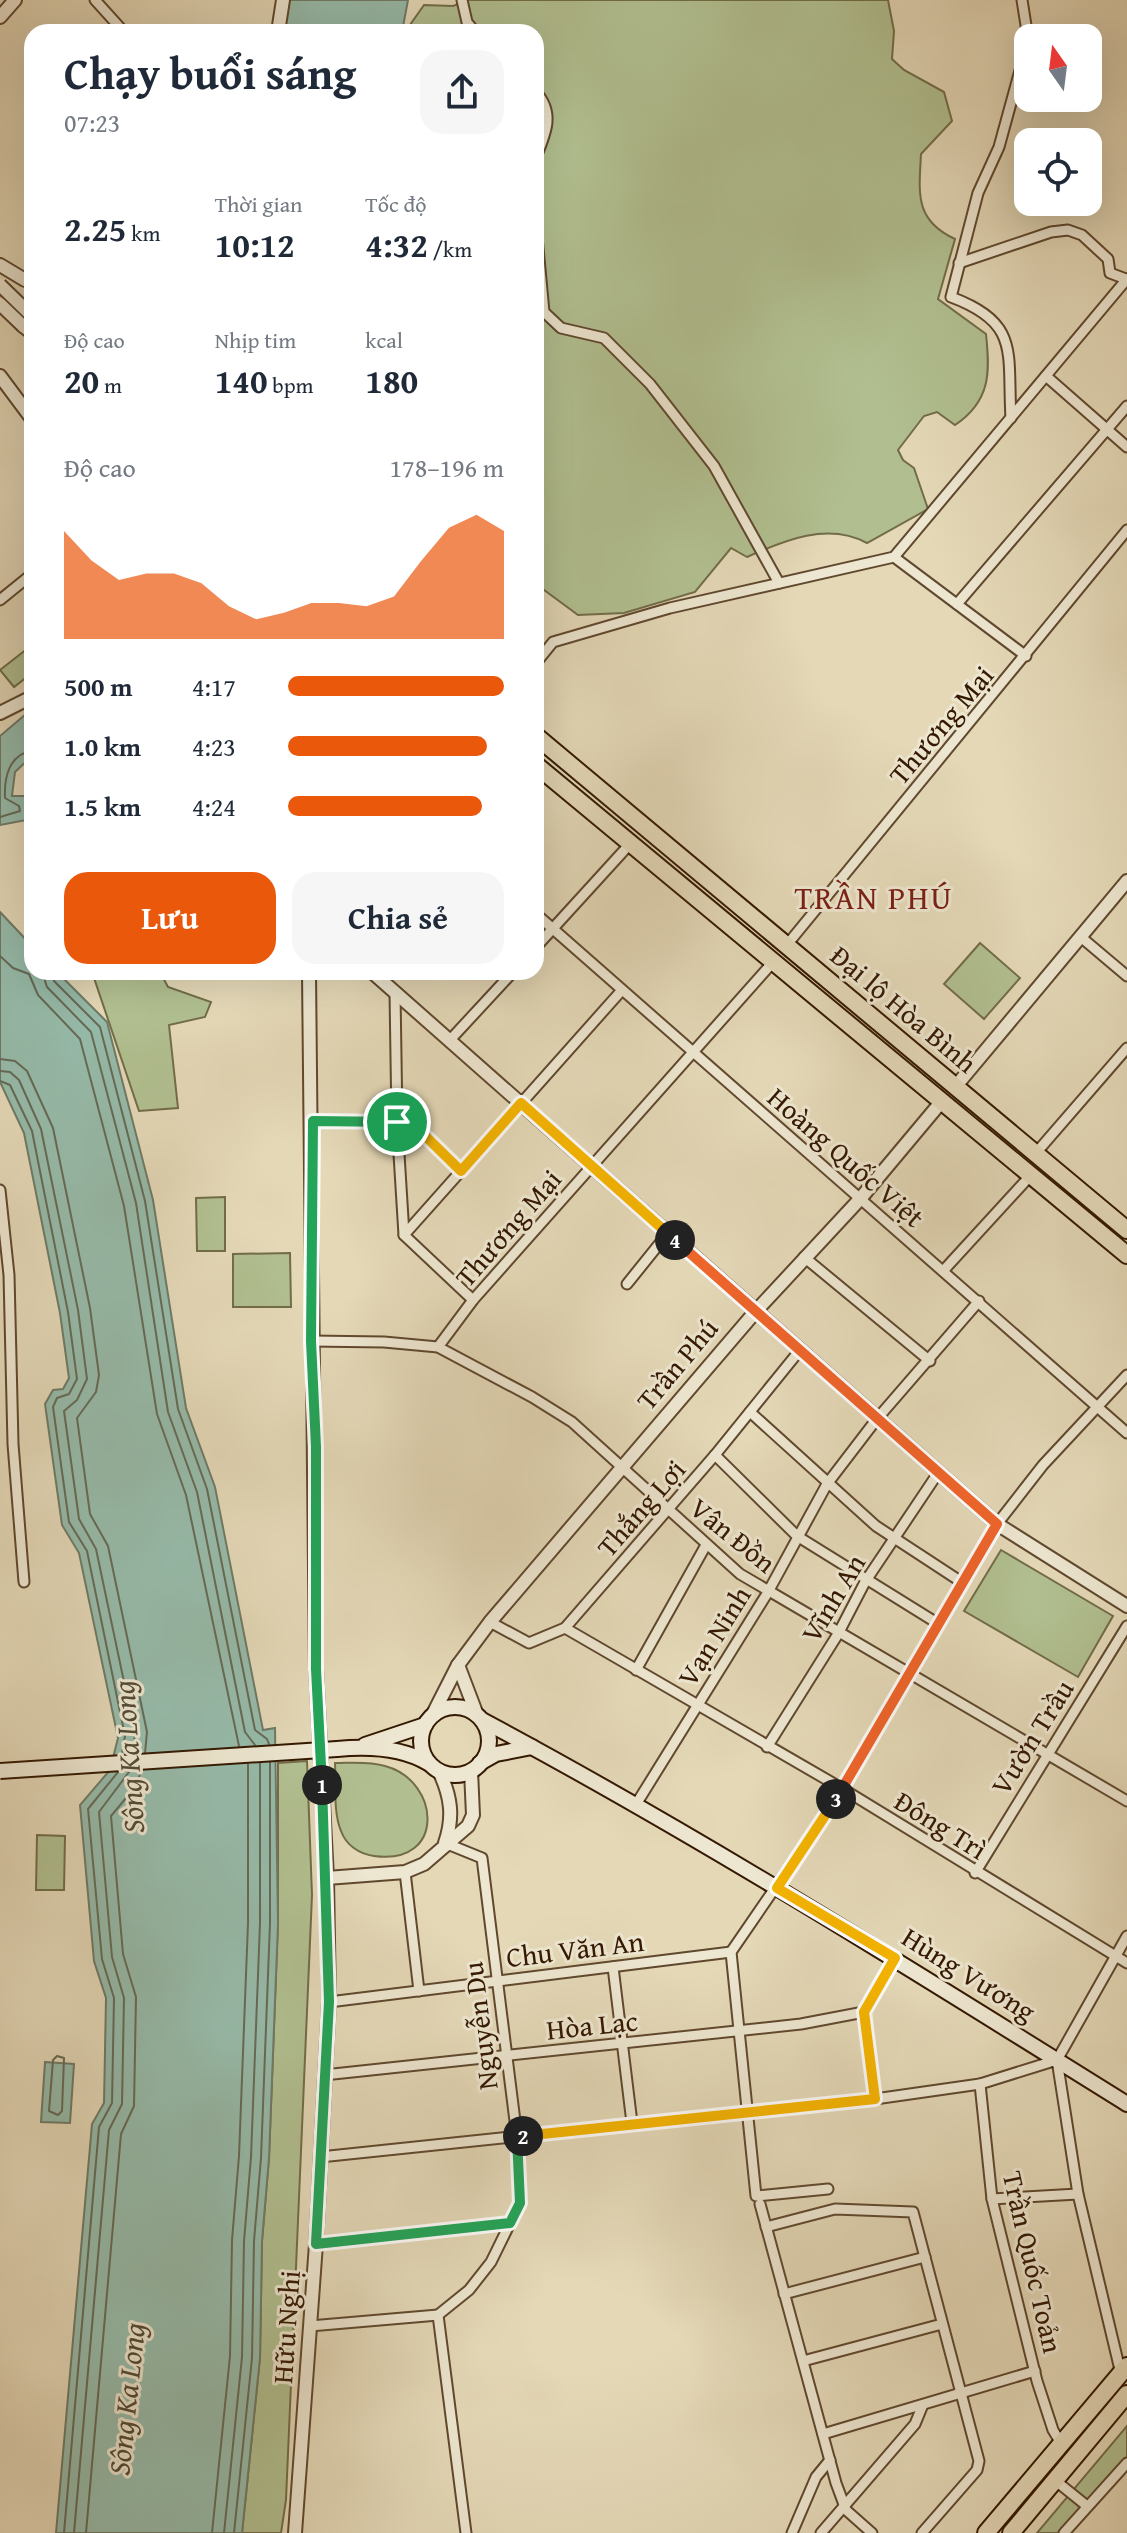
<!DOCTYPE html>
<html lang="vi">
<head>
<meta charset="utf-8">
<style>
  body { margin:0; font-family:"Gentium Book Plus",serif; background:#f6f6f7; color:#1f2937; height:100vh; display:flex; flex-direction:column; font-size:30px; white-space:nowrap }
  * { box-sizing:border-box; margin:0 }
  p { font-size:26px; color:#747a83 }
  .icon { flex:none; width:44px; height:44px; fill:none; stroke:currentColor; stroke-width:2; stroke-linecap:round; stroke-linejoin:round }
  .map { position:relative; flex:1; overflow:hidden }
  .side { position:absolute; left:24px; top:24px; width:520px; height:956px; display:flex; flex-direction:column; background:#fff; border-radius:24px; box-shadow:0 8px 32px #0002 }
  .side>* { flex:none }
  .needle { width:52px; rotate:346deg }
  .fabs { position:absolute; left:1014px; top:24px; display:grid; gap:16px }
  .fabs a { display:grid; place-items:center; width:88px; height:88px; border-radius:16px; background:#fff; box-shadow:0 8px 32px #0002; font-size:40px }
  .pin { position:absolute; display:grid; place-items:center; width:68px; height:68px; color:#fff; margin:-34px; border:4px solid #fff; border-radius:50%; box-shadow:0 2px 8px #0007 }
  .km { position:absolute; width:40px; height:40px; margin:-20px; border-radius:50%; background:#222; color:#fff; font-size:22px; line-height:40px; text-align:center }
  .round { display:grid; place-items:center; flex:none; width:84px; height:84px; border-radius:24px; background:#f6f6f7 }
  .headline { display:flex; align-items:center; justify-content:space-between; height:136px; padding:0 40px }
  h1 { font-size:44px; font-weight:800; line-height:60px }
  .metrics { display:grid; grid-template-columns:repeat(3,1fr); gap:12px; height:136px; padding:8px 40px }
  .metrics div { display:grid; align-content:center }
  .metrics b { font-size:34px; font-weight:800 }
  .metrics small { font-size:22px; font-weight:400 }
  .metrics p { font-size:22px }
  .chart { height:224px; padding:16px 40px }
  .chart p { display:flex; justify-content:space-between }
  .chart svg { width:100%; height:144px; margin-top:8px; fill:#ea580c; opacity:.7 }
  .primary-button { display:flex; gap:16px; margin-top:auto; padding:16px 40px }
  .primary-button a { flex:1; height:92px; border-radius:24px; background:#ea580c; color:#fff; font-size:32px; font-weight:800; line-height:92px; text-align:center }
  .primary-button a+a { background:#f6f6f7; color:#1f2937 }
  ul { padding:0 40px; list-style:none; font-size:26px }
  li { display:grid; grid-template-columns:128px 96px 1fr; align-items:center; height:60px }
  li i { height:20px; border-radius:10px; background:#ea580c }
  .map>svg:first-child { display:block }
  .green { fill:#b1bf90; stroke:#726c48; stroke-width:2 }
  .water { fill:#96bbaa; stroke:#6f7a66; stroke-width:2 }
  .lines { fill:none; stroke-linecap:round; stroke-linejoin:round }
  .shore { stroke:#656a56; stroke-width:2 }
  .minor-casing { stroke:#60482e; stroke-width:13 }
  .tertiary-casing { stroke:#60482e; stroke-width:16 }
  .secondary-casing { stroke:#341801; stroke-width:18 }
  .trunk-casing { stroke:#341801; stroke-width:20 }
  .minor { stroke:#ede6d0; stroke-width:9 }
  .tertiary { stroke:#ede6d0; stroke-width:12 }
  .secondary { stroke:#ede6d0; stroke-width:14 }
  .trunk { stroke:#e4d8b7; stroke-width:16 }
  .tertiary-bridge-casing { stroke:#60482e; stroke-width:16; stroke-linecap:butt }
  .secondary-bridge-casing { stroke:#341801; stroke-width:18; stroke-linecap:butt }
  .tertiary-bridge { stroke:#ede6d0; stroke-width:12 }
  .secondary-bridge { stroke:#ede6d0; stroke-width:14 }
  .split-1-casing { stroke:#fff; stroke-width:16 }
  .split-2-casing { stroke:#fff; stroke-width:16 }
  .split-3-casing { stroke:#fff; stroke-width:16 }
  .split-4-casing { stroke:#fff; stroke-width:16 }
  .split-5-casing { stroke:#fff; stroke-width:16 }
  .split-1 { stroke:#22a559; stroke-width:10 }
  .split-2 { stroke:#22a559; stroke-width:10 }
  .split-3 { stroke:#f5b400; stroke-width:10 }
  .split-4 { stroke:#f0652b; stroke-width:10 }
  .split-5 { stroke:#f5b400; stroke-width:10 }
  .labels { text-anchor:middle; stroke-width:6; stroke-linejoin:round; paint-order:stroke }
  .street-label { font-size:28px; fill:#341801; stroke:#ede6d0 }
  .water-label { font-size:30px; font-style:italic; fill:#514934; stroke:#ede6d0 }
  .quarter-label { font-size:32px; letter-spacing:2px; fill:#7a1f14; stroke:#ede6d0 }
</style>
</head>
<body>
<div class="map">
<svg width="1127" height="2533" viewBox="0 0 1127 2533">
  <rect width="100%" height="100%" fill="#e4d8b7"/>
  <filter id="stains"><feTurbulence type="fractalNoise" baseFrequency=".0025" numOctaves="4"/><feColorMatrix values="0 0 0 0 .2 0 0 0 0 .09 0 0 0 0 .02 0 0 0 .5 -.17"/></filter>
  <radialGradient id="worn" r=".72"><stop offset=".6" stop-color="#630" stop-opacity="0"/><stop offset="1" stop-color="#630" stop-opacity=".3"/></radialGradient>
  <g class="green">
    <path d="M469,0H888L894,31L892,59L904,70L944,92L952,121L921,154C919,193 914,220 955,239L938,299L986,334C990,372 991,401 955,425L937,412L924,416L898,450L903,460L914,468L928,509L867,543C828,522 785,540 747,557L731,548L695,592L624,613L578,615L536,584V32H405L424,5L453,6Z"/>
    <path d="M32,645V673L14,687L0,670Z"/>
    <path d="M980,943L1020,978L984,1019L944,984Z"/>
    <path d="M92,972H160L168,987L211,1002L205,1017L169,1025L178,1108L139,1111Z"/>
    <path d="M225,1197V1251H197L196,1198Z"/>
    <path d="M290,1253L291,1307H233V1254Z"/>
    <path d="M1001,1550L1113,1616L1078,1677L964,1611Z"/>
    <path d="M307,1761L312,1895L286,2500L281,2533H242L260,2358L262,2241L269,2158L278,1923V1763Z"/>
    <path d="M335,1763C351,1763 369,1761 385,1766C441,1781 446,1866 374,1856C359,1854 346,1845 341,1831C333,1812 336,1784 335,1763Z"/>
    <path d="M37,1835L65,1836L64,1890H36Z"/>
    <path d="M1127,2426V2458L1058,2533H1037Z"/>
  </g>
  <g class="water">
    <path d="M284,0H408L402,32H279Z"/>
    <path d="M32,709V756L15,772L12,796H32V819L0,825V736Z"/>
    <path d="M0,912L32,946V972H57L107,1022L153,1200L186,1408L215,1487L263,1730L275,1728L278,1923L269,2158L262,2241L260,2358L242,2533H56L92,2124L104,2103L106,1998L94,1961L80,1805L110,1770L118,1738L79,1553L62,1525L45,1404L53,1390L63,1389L69,1378L60,1313L24,1133L0,1082Z"/>
    <path d="M45,2062L74,2064L70,2123L41,2122Z"/>
  </g>
  <g class="lines">
    <g class="shore">
      <path d="M0,817L20,811L19,806L5,798C4,778 9,754 32,751"/>
      <path d="M0,956L13,968L29,974L38,995L80,1039L124,1206L157,1414L186,1495L239,1746"/>
      <path d="M42,972L47,987L91,1032L136,1203L168,1412L197,1492L245,1732L255,1745"/>
      <path d="M52,972L54,981L100,1027L145,1201L178,1409L207,1489L255,1730L267,1739L269,1744"/>
      <path d="M0,1059L15,1061L27,1071L53,1128L90,1308L99,1375L96,1392L77,1418L90,1514L108,1546L147,1732L145,1753"/>
      <path d="M0,1071L10,1072L19,1080L41,1129L78,1310L87,1379L77,1400L64,1411L79,1519L96,1549L135,1734L133,1753"/>
      <path d="M0,1081L10,1085L32,1131L68,1312L77,1379L69,1394L57,1398L53,1407L69,1522L87,1551L125,1736L122,1754"/>
      <path d="M57,2056L64,2058L62,2111L58,2115L49,2111L53,2060Z"/>
      <path d="M64,2533L99,2127L112,2103L114,1998L102,1959L88,1809L118,1772"/>
      <path d="M74,2533L109,2130L122,2104L124,1998L112,1957L99,1812L129,1772"/>
      <path d="M86,2533L121,2134L134,2106L136,1997L123,1954L111,1816L136,1786L141,1771"/>
      <path d="M212,2533L230,2356L232,2240L239,2156L248,1923V1764"/>
      <path d="M224,2533L242,2357L244,2241L251,2157L260,1923V1763"/>
      <path d="M234,2533L252,2358L254,2241L261,2158L270,1923V1762"/>
    </g>
    <defs>
      <g id="minor">
        <path d="M95,0L124,32"/>
        <path d="M462,0L467,22L475,32"/>
        <path d="M1022,0L1028,38"/>
        <path d="M536,92C555,113 546,133 536,157"/>
        <path d="M536,226L544,312L561,328L604,338L650,384L714,466L779,583"/>
        <path d="M959,263L1051,232L1068,230L1082,235L1108,259L1110,273L1126,279"/>
        <path d="M1046,376L1127,447"/>
        <path d="M1011,418C1007,353 1021,323 951,297L978,193L999,147L1028,41"/>
        <path d="M894,557L1026,656"/>
        <path d="M0,600L32,574"/>
        <path d="M957,604L1127,406"/>
        <path d="M536,663L553,642L670,608L894,557L1127,279"/>
        <path d="M536,914L1127,1433"/>
        <path d="M1082,938L1127,976"/>
        <path d="M786,946L1127,530"/>
        <path d="M536,947L629,845"/>
        <path d="M395,992L397,1122L404,1235L473,1300"/>
        <path d="M450,1040L513,972"/>
        <path d="M313,1121L413,1124L461,1171"/>
        <path d="M1036,1153L1127,1048"/>
        <path d="M0,1190L9,1275L13,1444L24,1582"/>
        <path d="M404,1235L622,990"/>
        <path d="M804,1257L930,1361"/>
        <path d="M943,1271L1031,1175"/>
        <path d="M627,1284L668,1233"/>
        <path d="M311,1341L384,1342L438,1347L532,1397L572,1422L740,1574L1127,1801"/>
        <path d="M438,1347L473,1300L774,961"/>
        <path d="M750,1412L876,1526L963,1583"/>
        <path d="M715,1455L797,1536L937,1623"/>
        <path d="M490,1622L529,1643L565,1628L715,1455L800,1350"/>
        <path d="M565,1628L843,1789L1127,1963"/>
        <path d="M636,1670L706,1545"/>
        <path d="M767,1747L838,1634L865,1582L938,1473"/>
        <path d="M635,1806L768,1592L827,1484L876,1420L979,1301"/>
        <path d="M445,1843L482,1858L517,2137L520,2203L491,2262L469,2290L438,2315L466,2533"/>
        <path d="M405,1872L419,1991"/>
        <path d="M975,1873L1127,1626"/>
        <path d="M613,1967L632,2123"/>
        <path d="M329,2002L731,1952"/>
        <path d="M864,2012L875,2099"/>
        <path d="M1057,2060L1078,2194L1121,2374"/>
        <path d="M1057,2060L1127,1936"/>
        <path d="M324,2075L801,2024L864,2012L895,1958"/>
        <path d="M980,2084L992,2199L1037,2381L1053,2430L1062,2445"/>
        <path d="M320,2157L875,2099L980,2084L1057,2060"/>
        <path d="M828,2189L756,2196L731,1952L843,1789L997,1524L1043,1465L1127,1375"/>
        <path d="M992,2199L1078,2194"/>
        <path d="M760,2204L836,2483L846,2510L872,2533"/>
        <path d="M766,2227L835,2209L913,2212L979,2461L977,2470L922,2533"/>
        <path d="M316,2244L510,2223"/>
        <path d="M784,2294L925,2257"/>
        <path d="M310,2326L438,2315"/>
        <path d="M803,2361L942,2324"/>
        <path d="M823,2434L1035,2371"/>
        <path d="M1056,2481L1087,2506"/>
        <path d="M792,2533L816,2477L830,2460"/>
        <path d="M821,2533L915,2424L922,2407"/>
        <path d="M1064,2533L1127,2463"/>
      </g>
      <g id="tertiary">
        <path d="M0,17L15,0"/>
        <path d="M278,32L283,0"/>
        <path d="M0,265L25,280L32,278"/>
        <path d="M23,326L32,333"/>
        <path d="M0,376L32,419"/>
        <path d="M0,713L32,697"/>
        <path d="M372,972L997,1524L1127,1606"/>
        <path d="M956,1086L1127,881"/>
        <path d="M458,1665L477,1715"/>
        <path d="M432,1716L458,1665L490,1622L756,1311L860,1199L942,1101"/>
        <path d="M439,1771C451,1796 454,1817 445,1843"/>
        <path d="M327,1878L405,1872L424,1864L468,1826L473,1815L471,1771"/>
        <path d="M295,2533L316,2244L329,2002L327,1878L316,1669L309,972"/>
      </g>
      <g id="secondary">
        <circle cx="455" cy="1741" r="34"/>
        <path d="M482,1720C703,1838 915,1972 1127,2104"/>
        <path d="M365,1745L425,1725"/>
        <path d="M337,1749C368,1746 401,1747 428,1763"/>
        <path d="M480,1763L496,1754L532,1747"/>
      </g>
      <g id="trunk">
        <path d="M536,736L1127,1230"/>
        <path d="M536,765L1127,1255"/>
        <path d="M986,2533L1127,2366"/>
        <path d="M1011,2533L1127,2394"/>
      </g>
    </defs>
    <use href="#minor" class="minor-casing"/>
    <use href="#tertiary" class="tertiary-casing"/>
    <use href="#secondary" class="secondary-casing"/>
    <use href="#trunk" class="trunk-casing"/>
    <use href="#minor" class="minor"/>
    <use href="#tertiary" class="tertiary"/>
    <use href="#secondary" class="secondary"/>
    <use href="#trunk" class="trunk"/>
    <defs>
      <g id="tertiary-bridge">
        <path d="M0,285L31,315"/>
        <path d="M0,304L23,326"/>
      </g>
      <path id="secondary-bridge" d="M0,1771L337,1749"/>
    </defs>
    <use href="#tertiary-bridge" class="tertiary-bridge-casing"/>
    <use href="#secondary-bridge" class="secondary-bridge-casing"/>
    <use href="#tertiary-bridge" class="tertiary-bridge"/>
    <use href="#secondary-bridge" class="secondary-bridge"/>
  </g>
  <g class="lines">
    <defs>
      <path id="split-1" d="M322,1785L316,1669V1447L311,1341L313,1121L397,1122"/>
      <path id="split-2" d="M322,1785L329,2002L316,2244L510,2223L520,2203L517,2137L523,2136"/>
      <path id="split-3" d="M523,2136L875,2099L864,2012L895,1958L777,1888L836,1799"/>
      <path id="split-4" d="M675,1240L997,1524L836,1799"/>
      <path id="split-5" d="M397,1122L413,1124L461,1171L521,1103L675,1240"/>
    </defs>
    <use href="#split-1" class="split-1-casing"/>
    <use href="#split-2" class="split-2-casing"/>
    <use href="#split-3" class="split-3-casing"/>
    <use href="#split-4" class="split-4-casing"/>
    <use href="#split-5" class="split-5-casing"/>
    <use href="#split-1" class="split-1"/>
    <use href="#split-2" class="split-2"/>
    <use href="#split-3" class="split-3"/>
    <use href="#split-4" class="split-4"/>
    <use href="#split-5" class="split-5"/>
  </g>
  <g class="labels">
    <g class="street-label">
      <text transform="translate(941 725) rotate(-50)" y="10">Thương Mại</text>
      <text transform="translate(904 1009) rotate(40)" y="10">Đại lộ Hòa Bình</text>
      <text transform="translate(846 1157) rotate(41)" y="10">Hoàng Quốc Việt</text>
      <text transform="translate(508 1228) rotate(-49)" y="10">Thương Mại</text>
      <text transform="translate(677 1364) rotate(-50)" y="10">Trần Phú</text>
      <text transform="translate(641 1508) rotate(-49)" y="10">Thắng Lợi</text>
      <text transform="translate(733 1535) rotate(39)" y="10">Vân Đồn</text>
      <text transform="translate(833 1598) rotate(-59)" y="10">Vĩnh An</text>
      <text transform="translate(714 1636) rotate(-58)" y="10">Vạn Ninh</text>
      <text transform="translate(1032 1737) rotate(-58)" y="10">Vườn Trầu</text>
      <text transform="translate(941 1825) rotate(32)" y="10">Đông Trì</text>
      <text transform="translate(575 1949) rotate(-7)" y="10">Chu Văn An</text>
      <text transform="translate(969 1974) rotate(32)" y="10">Hùng Vương</text>
      <text transform="translate(592 2025) rotate(-6)" y="10">Hòa Lạc</text>
      <text transform="translate(480 2026) rotate(-97)" y="10">Nguyễn Du</text>
      <text transform="translate(1033 2262) rotate(77)" y="10">Trần Quốc Toản</text>
      <text transform="translate(286 2327) rotate(-86)" y="10">Hữu Nghị</text>
    </g>
    <g class="water-label">
      <text transform="translate(129 1757) rotate(-94)" y="10">Sông Ka Long</text>
      <text transform="translate(127 2399) rotate(-84)" y="10">Sông Ka Long</text>
    </g>
    <g class="quarter-label">
      <text x="874" y="909">TRẦN PHÚ</text>
    </g>
  </g>
  <rect width="100%" height="100%" filter="url(#stains)"/>
  <rect width="100%" height="100%" fill="url(#worn)"/>
</svg>
<div class="fabs">
<a><svg class="needle" viewBox="-14 -14 28 28"><path d="M0-13l5 13h-10z" fill="#e53935"/><path d="M0 13l5-13h-10z" fill="#747a83"/></svg></a>
<a><svg class="icon" aria-label="locate" viewBox="0 0 24 24"><circle cx="12" cy="12" r="6"/><path d="M12 2v4M12 18v4M2 12h4M18 12h4"/></svg></a>
</div>
<div class="pin" style="left:397px;top:1122px;background:#1e9e55"><svg class="icon" aria-label="arrive" viewBox="0 0 24 24"><path d="M6 21V4h12l-3 4 3 4H6"/></svg></div>
<b class="km" style="left:322px;top:1785px">1</b>
<b class="km" style="left:523px;top:2136px">2</b>
<b class="km" style="left:836px;top:1799px">3</b>
<b class="km" style="left:675px;top:1240px">4</b>
<section class="side">
<div class="headline"><div><h1>Chạy buổi sáng</h1><p>07:23</p></div><a class="round"><svg class="icon" aria-label="share" viewBox="0 0 24 24"><path d="M12 15V3M7 8l5-5 5 5M5 13v7h14v-7"/></svg></a></div>
<div class="metrics">
<div><b>2.25<small> km</small></b></div>
<div><p>Thời gian</p><b>10:12</b></div>
<div><p>Tốc độ</p><b>4:32<small> /km</small></b></div>
</div>
<div class="metrics">
<div><p>Độ cao</p><b>20<small> m</small></b></div>
<div><p>Nhịp tim</p><b>140<small> bpm</small></b></div>
<div><p>kcal</p><b>180</b></div>
</div>
<div class="chart"><p><span>Độ cao</span>178–196 m</p>
<svg viewBox="0 0 160 44" preserveAspectRatio="none"><path d="M0 44V11L10 20L20 26L30 24L40 24L50 27L60 34L70 38L80 36L90 33L100 33L110 34L120 31L130 20L140 10L150 6L160 11V44z"/></svg>
</div>
<ul>
<li><b>500 m</b>4:17<i style="width:100%"></i></li>
<li><b>1.0 km</b>4:23<i style="width:92%"></i></li>
<li><b>1.5 km</b>4:24<i style="width:90%"></i></li>
</ul>
<div class="primary-button"><a>Lưu</a><a>Chia sẻ</a></div>
</section>
</div>
</body>
</html>
